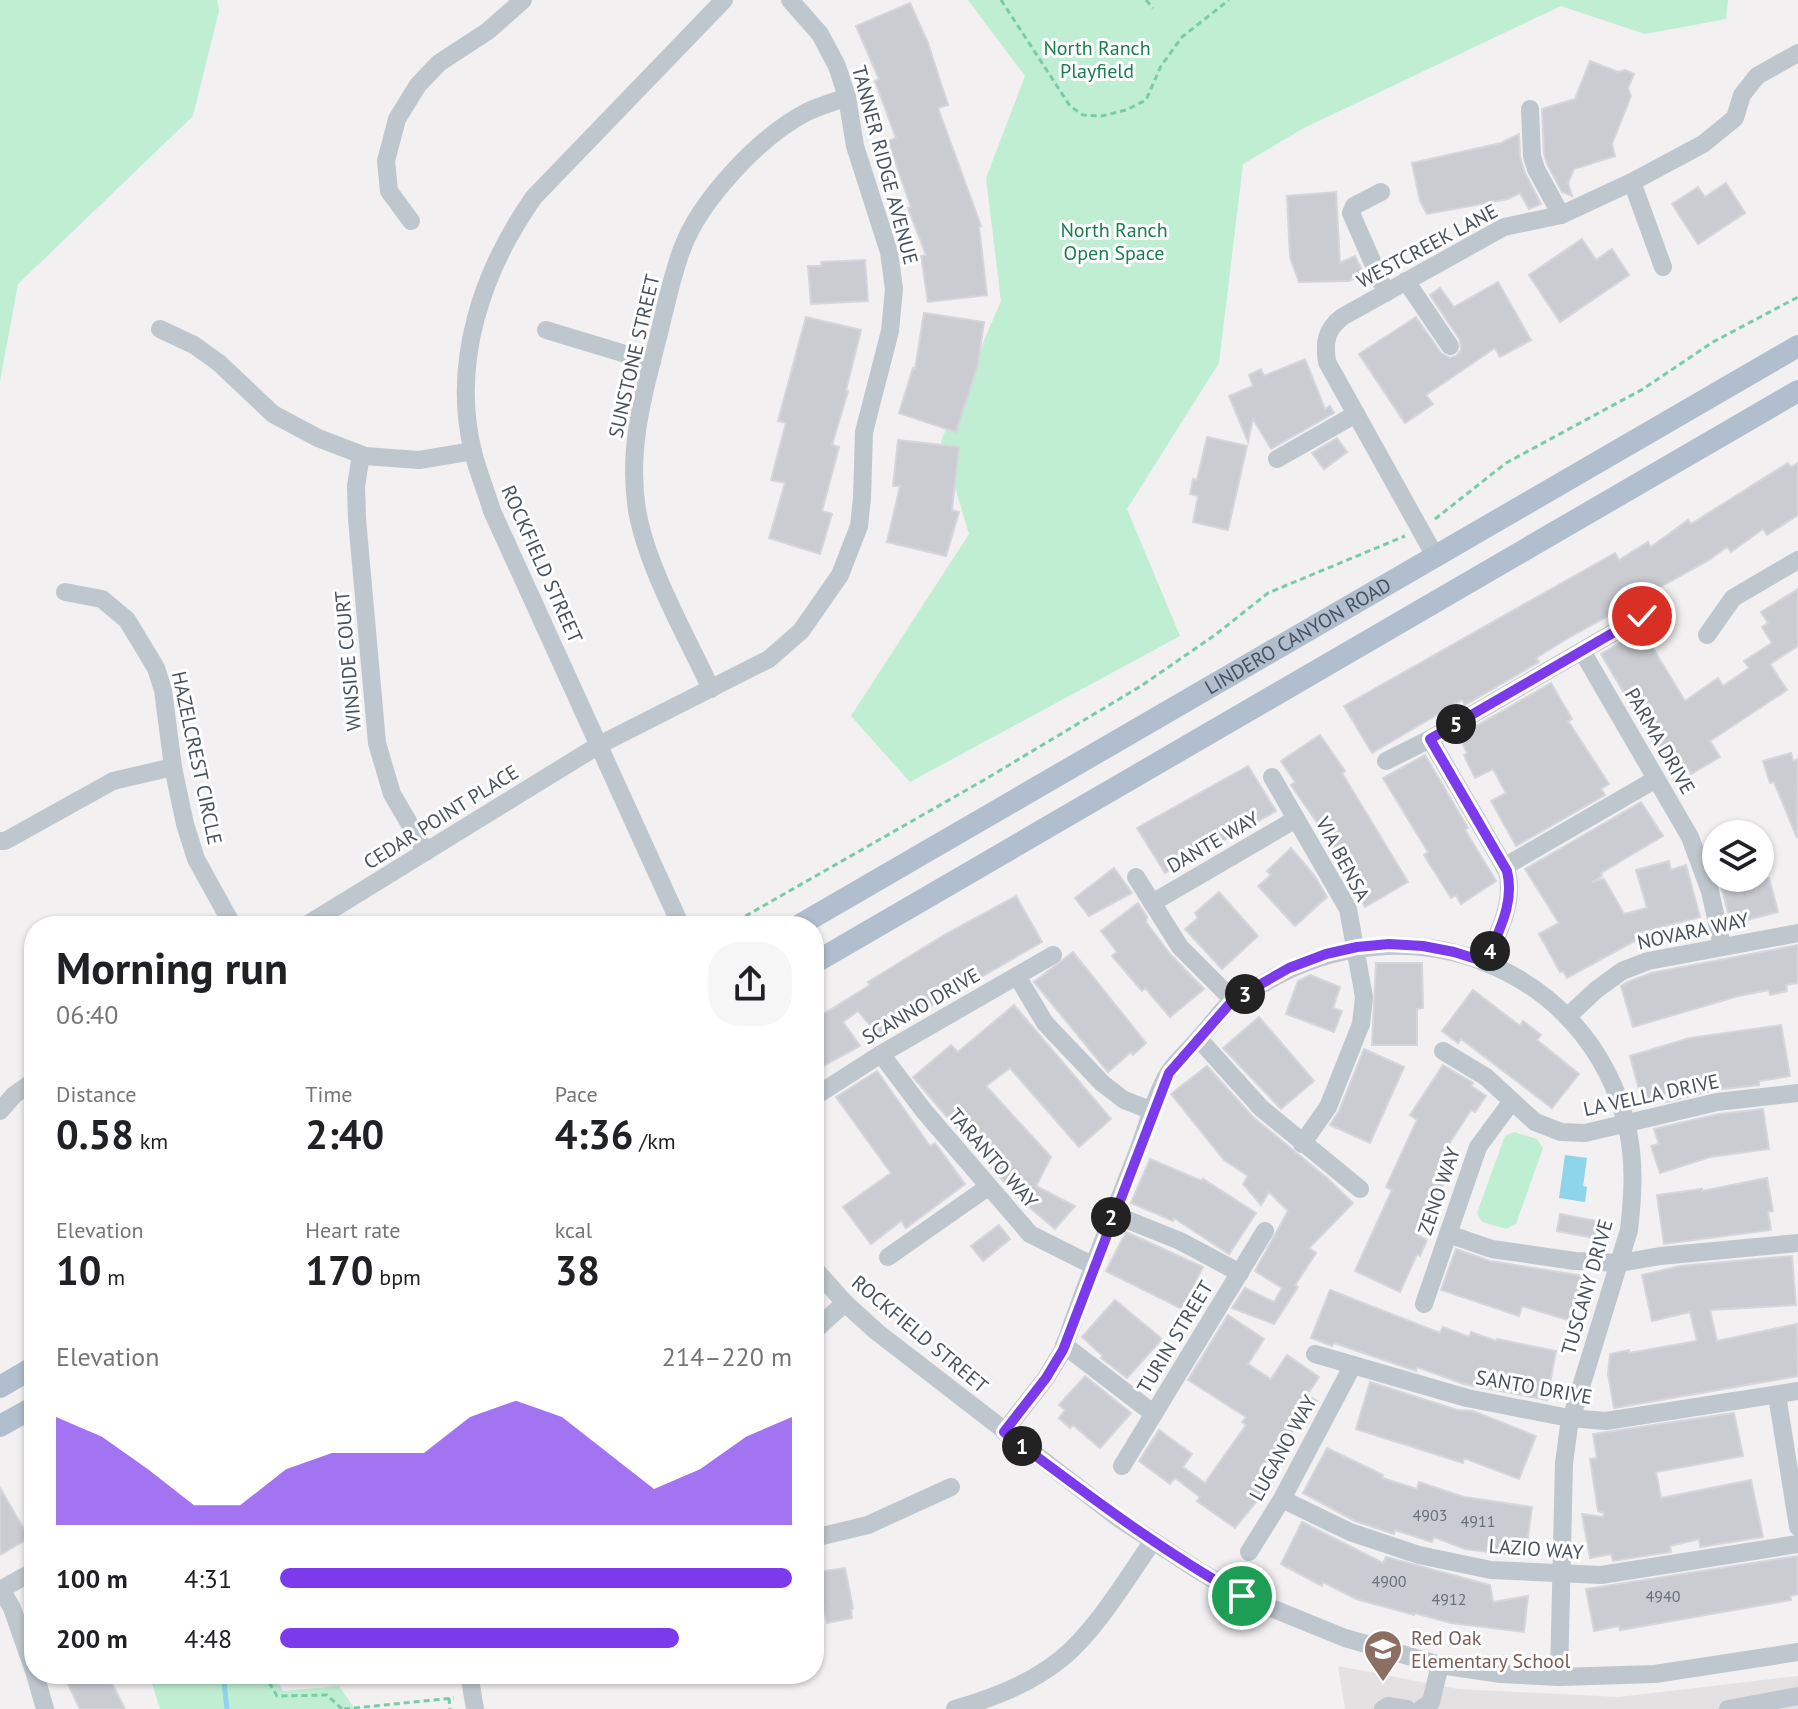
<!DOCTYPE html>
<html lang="en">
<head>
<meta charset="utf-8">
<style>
  body { margin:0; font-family:"PT Sans",sans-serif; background:#f6f6f6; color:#202124; height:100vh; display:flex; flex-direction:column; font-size:30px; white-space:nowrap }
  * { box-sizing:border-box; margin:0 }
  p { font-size:26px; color:#757577 }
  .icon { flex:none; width:44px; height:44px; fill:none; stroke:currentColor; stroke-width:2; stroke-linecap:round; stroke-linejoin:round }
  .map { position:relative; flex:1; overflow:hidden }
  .panel { position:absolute; left:24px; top:916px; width:800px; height:768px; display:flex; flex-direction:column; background:#fff; border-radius:32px; box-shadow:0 2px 6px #0004 }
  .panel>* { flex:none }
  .fabs { position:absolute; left:1702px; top:820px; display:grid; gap:16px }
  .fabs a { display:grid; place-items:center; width:72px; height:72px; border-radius:50%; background:#fff; box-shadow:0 2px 6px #0004; font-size:40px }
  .pin { position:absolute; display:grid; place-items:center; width:68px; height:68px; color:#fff; margin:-34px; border:4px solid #fff; border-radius:50%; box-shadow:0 2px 8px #0007 }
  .km { position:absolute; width:40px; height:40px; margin:-20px; border-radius:50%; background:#222; color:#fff; font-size:22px; line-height:40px; text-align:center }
  .round { display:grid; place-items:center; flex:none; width:84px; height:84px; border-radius:32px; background:#f6f6f6 }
  .headline { display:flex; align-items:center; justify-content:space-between; height:136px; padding:0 32px }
  h1 { font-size:44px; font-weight:700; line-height:60px }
  .metrics { display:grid; grid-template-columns:repeat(3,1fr); gap:12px; height:136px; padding:8px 32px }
  .metrics div { display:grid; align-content:center }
  .metrics b { font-size:40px; font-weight:700 }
  .metrics small { font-size:22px; font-weight:400 }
  .metrics p { font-size:22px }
  .chart { height:224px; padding:16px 32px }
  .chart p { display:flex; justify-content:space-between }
  .chart svg { width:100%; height:144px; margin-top:8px; fill:#7c3aed; opacity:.7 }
  ul { padding:0 32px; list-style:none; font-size:26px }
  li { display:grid; grid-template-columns:128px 96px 1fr; align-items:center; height:60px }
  li i { height:20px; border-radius:10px; background:#7c3aed }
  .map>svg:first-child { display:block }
  .education { fill:#e3e1e2 }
  .green { fill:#bfeed3 }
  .water { fill:#8ed4ea }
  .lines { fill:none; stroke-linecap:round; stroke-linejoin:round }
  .stream { stroke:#8ed4ea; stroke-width:5 }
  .building { fill:#caccd2; stroke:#d4d6db; stroke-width:2 }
  .path { stroke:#78cca6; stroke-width:3; stroke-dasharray:6 4; stroke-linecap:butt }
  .minor { stroke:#bec6ce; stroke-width:18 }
  .major { stroke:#b0bece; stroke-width:22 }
  .route-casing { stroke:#fff; stroke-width:16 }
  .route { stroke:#7c3aed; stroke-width:10 }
  .labels { text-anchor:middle; stroke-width:6; stroke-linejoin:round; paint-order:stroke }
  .number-label { font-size:16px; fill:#68707a }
  .park-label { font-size:20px; fill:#197e4f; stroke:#fff }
  .street-label { font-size:20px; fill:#48525d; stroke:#fff }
  .education-label { font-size:20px; fill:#785e54; stroke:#fff; text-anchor:start }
</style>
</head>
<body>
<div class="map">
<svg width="1798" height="1709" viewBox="0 0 1798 1709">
  <rect width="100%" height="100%" fill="#f2f0f0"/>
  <path class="education" d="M1338,1666L1458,1689L1619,1697L1798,1676V1709H1345Z"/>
  <g class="green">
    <path d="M0,0H217L219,11L193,116L18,284L0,381Z"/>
    <path d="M968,0H1728L1726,19L1645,34L1561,6L1304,128L1243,164L1219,363L1127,509L1180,636L910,782L851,716L969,534L941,441L1001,301L986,178L1025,76Z"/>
    <path d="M1514,1132L1537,1139L1543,1148L1516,1224L1506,1229L1482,1222L1477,1213L1505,1136Z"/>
    <path d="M149,1674H273L283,1691L339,1686L355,1709H160Z"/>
  </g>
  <path class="water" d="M1565,1155L1587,1158L1583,1186L1587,1187L1585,1202L1559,1198Z"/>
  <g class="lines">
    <path class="stream" d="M223,1674L227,1709"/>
  </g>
  <g class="building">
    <path d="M910,3L928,43L948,105L938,108L981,226L979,227L987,295L928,302L921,256L926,255L908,208L911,207L888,141L896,138L875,81L879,79L856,26Z"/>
    <path d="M1590,61L1618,72L1625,70L1634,74L1628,88L1631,96L1612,144L1615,156L1574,169L1568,183L1572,196L1562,192L1547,164L1544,154L1542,109L1575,99Z"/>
    <path d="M1519,134L1520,157L1525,173L1541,204L1529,209L1520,193L1508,199L1427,214L1420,201L1412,163L1501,143Z"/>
    <path d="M1726,183L1745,213L1698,244L1672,204L1698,187L1705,197Z"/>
    <path d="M1336,192L1340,263L1355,256L1364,274L1349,281L1299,282L1290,257L1287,196Z"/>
    <path d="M1582,239L1596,260L1612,249L1629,275L1560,322L1529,275Z"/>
    <path d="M865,260L868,301L811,304L808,266H821V262Z"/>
    <path d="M1498,282L1531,340L1500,357L1495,348L1426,395L1433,404L1405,423L1359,354L1416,317L1441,353L1450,358L1456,356L1461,350L1460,340L1430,295L1440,288L1454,307Z"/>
    <path d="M924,313L984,322L978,364L956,432L899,413L913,368L915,369Z"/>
    <path d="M806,317L861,330L846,390L848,391L832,445L839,447L822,511L832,514L820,554L769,538L785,483L771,480L786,423L778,421Z"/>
    <path d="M1305,359L1325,409L1330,406L1334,413L1271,449L1253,419L1248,442L1229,396L1253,386L1249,375L1261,369L1264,376Z"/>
    <path d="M1207,437L1247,446L1228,530L1193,522L1198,496L1190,494L1193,479L1197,480Z"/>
    <path d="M1337,438L1347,452L1324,469L1312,453Z"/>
    <path d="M898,440L959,447L952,510L959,512L946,556L887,542L900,486H893Z"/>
    <path d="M1788,463L1791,467L1798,463V515L1767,535L1763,529L1731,552L1727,547L1709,560L1568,638L1536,658L1539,662L1465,705L1462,700L1372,753L1344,706L1615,553L1619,560L1648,542L1651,547L1688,520L1691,524Z"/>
    <path d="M1798,589V646L1770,664L1787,690L1710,741L1720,757L1691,774L1689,770L1675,779L1601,654L1642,630L1685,701L1718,678L1723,686L1749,668L1744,661L1772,643L1762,627L1768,623L1761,612Z"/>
    <path d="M1551,683L1572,719L1568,721L1609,784L1601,789L1605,795L1516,846L1491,801L1506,793L1493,769L1475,778L1464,755L1467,753L1459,736Z"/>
    <path d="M1320,735L1345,771L1342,773L1408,882L1365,907L1323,835L1325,834L1291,785L1295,782L1281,761Z"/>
    <path d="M1791,753L1793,761L1798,759L1797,838L1774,782L1770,783L1763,761Z"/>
    <path d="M1425,755L1468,828L1465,830L1496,881L1461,904L1456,895L1451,898L1424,855L1428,852L1383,778Z"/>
    <path d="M1248,766L1276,811L1165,873L1137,828Z"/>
    <path d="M1641,802L1663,836L1601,873L1602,876L1592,882L1604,879L1624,914L1647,908L1636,870L1669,861L1671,870L1686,865L1700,917L1635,934L1638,939L1567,978L1563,971L1560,972L1539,934L1559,923L1525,869Z"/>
    <path d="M1291,848L1314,875L1327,897L1295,926L1258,886L1271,875L1267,871Z"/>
    <path d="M1114,868L1132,893L1089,916L1075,898Z"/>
    <path d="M1719,878H1769L1778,912L1731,924Z"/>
    <path d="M1219,892L1258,936L1222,969L1185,929L1198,918L1195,913Z"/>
    <path d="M1016,896L1042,942L915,1015L913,1012L888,1026L890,1029L879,1036L858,1011L843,1022L860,1046L814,1071V1020L870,985L868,982L944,935Z"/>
    <path d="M1138,903L1147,917L1146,922L1170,954L1204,989L1170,1017L1145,988L1142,991L1112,956L1117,952L1101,931Z"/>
    <path d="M1798,945V983L1786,985L1787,991L1770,995L1769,990L1738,996L1633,1027L1621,986L1628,982L1651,973Z"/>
    <path d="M1073,952L1146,1043L1133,1055L1131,1052L1108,1072L1034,982Z"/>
    <path d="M1376,963H1422L1423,1008L1417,1009V1045H1372Z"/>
    <path d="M1310,975L1340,987L1333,1008L1342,1011L1334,1032L1286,1014L1298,981Z"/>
    <path d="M1473,990L1520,1026L1523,1021L1541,1035L1537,1040L1579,1074L1552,1108L1461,1039L1458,1043L1442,1031Z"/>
    <path d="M1014,1005L1111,1119L1079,1147L1010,1068L986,1086L1051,1157L1036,1186L1075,1206L1055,1229L1021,1200L988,1164L989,1162L953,1124L913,1077L951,1045L958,1052Z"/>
    <path d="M1259,1017L1314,1081L1281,1109L1223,1048Z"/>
    <path d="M1781,1025L1790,1076L1759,1081V1085L1714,1090L1666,1102L1665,1095L1642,1101L1630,1056L1690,1038Z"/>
    <path d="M1364,1049L1404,1067L1370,1143L1330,1125L1339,1111Z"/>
    <path d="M1443,1065L1473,1083L1471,1086L1486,1096L1475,1112L1471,1110L1445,1150L1457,1155L1419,1236L1427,1240L1420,1256L1417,1254L1400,1292L1355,1271L1392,1190L1386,1187L1417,1120L1410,1115Z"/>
    <path d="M1207,1066L1253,1117L1327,1178L1353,1203L1309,1248L1316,1253L1295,1285L1298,1287L1274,1324L1232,1308L1245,1288L1274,1302L1282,1288L1255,1271L1288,1211L1269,1192L1261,1205L1243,1184L1248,1176L1224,1160L1171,1094Z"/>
    <path d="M877,1071L930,1146L935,1143L965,1184L906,1228L901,1221L871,1244L843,1207L891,1173L836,1097Z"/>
    <path d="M1763,1109L1769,1149L1710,1157L1660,1173L1651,1146L1659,1144L1654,1129L1719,1114Z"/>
    <path d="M1150,1159L1202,1181L1203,1179L1256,1213L1229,1254L1174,1218L1173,1221L1131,1203Z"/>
    <path d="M1767,1178L1773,1211L1768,1212L1771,1230L1664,1244L1657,1195L1702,1189V1191Z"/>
    <path d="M1560,1214L1602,1222L1599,1239L1557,1231Z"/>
    <path d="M999,1225L1010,1239L983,1261L971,1246Z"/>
    <path d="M1126,1232L1203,1267L1182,1309L1106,1271Z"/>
    <path d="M1456,1249L1490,1261L1584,1276L1571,1321L1522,1306L1519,1316L1441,1290Z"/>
    <path d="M1792,1256L1796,1305L1710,1310L1717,1341L1797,1324L1798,1376L1614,1408L1608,1374L1610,1354L1629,1350V1353L1697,1341L1690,1312L1652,1321L1642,1275L1680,1266Z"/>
    <path d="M1330,1290L1440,1333L1443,1327L1469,1337L1471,1332L1496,1341L1497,1339L1556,1351L1547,1400L1464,1384L1417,1367L1416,1371L1334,1343L1332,1346L1311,1338Z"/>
    <path d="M1115,1300L1162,1339L1127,1378L1101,1358L1103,1356L1082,1337Z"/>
    <path d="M1228,1315L1264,1339L1248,1364L1271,1379L1287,1355L1319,1377L1307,1395L1317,1401L1303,1421L1301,1419L1264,1472L1274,1480L1235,1528L1197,1501L1200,1497L1175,1478L1170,1484L1139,1461L1159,1430L1192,1454L1183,1467L1205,1483L1246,1425L1242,1422L1246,1417L1188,1380Z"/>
    <path d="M1085,1376L1131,1413L1100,1448L1073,1425L1070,1428L1059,1418L1065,1410L1059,1405Z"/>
    <path d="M1370,1382L1457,1410L1473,1411L1536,1436L1519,1479L1464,1458L1463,1463L1356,1429Z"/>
    <path d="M1734,1413L1743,1456L1656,1472L1661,1498L1751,1480L1763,1537L1700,1547L1699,1539L1670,1546L1671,1552L1613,1561L1611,1554L1590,1558L1582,1514L1603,1517L1604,1513L1598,1511L1590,1459L1597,1458L1593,1434Z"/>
    <path d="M1327,1448L1383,1475L1382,1478L1417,1489L1419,1482L1464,1497L1532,1507L1525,1557L1465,1549L1434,1537L1432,1542L1395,1530L1394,1534L1355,1521L1303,1493Z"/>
    <path d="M0,1488L29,1538L0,1555Z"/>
    <path d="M1302,1522L1383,1563L1386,1557L1490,1585L1493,1602L1528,1596L1524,1632L1451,1623L1414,1613V1615L1356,1599L1323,1582L1322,1586L1281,1564Z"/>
    <path d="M1798,1556V1594L1790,1596L1791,1600L1620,1630L1619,1626L1594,1631L1586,1589Z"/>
    <path d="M845,1568L853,1608L851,1610L852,1618L827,1623L816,1572Z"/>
    <path d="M63,1674H107L125,1709H80Z"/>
  </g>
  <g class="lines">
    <g class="path">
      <path d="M1001,0L1070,106L1083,115L1102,116L1126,110L1146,100L1161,66L1182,37L1229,0"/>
      <path d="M1146,0L1153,8"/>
      <path d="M1435,519L1506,463L1643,389L1713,342L1798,297"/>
      <path d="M728,926L984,780L1141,686L1215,635L1268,593L1405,536"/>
      <path d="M264,1674L277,1696L327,1695L342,1709"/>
      <path d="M449,1698L450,1709"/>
      <path d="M344,1709L454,1698"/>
    </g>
    <g class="minor">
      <path d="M1530,109L1532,156L1536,169L1561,215"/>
      <path d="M1632,182L1663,267"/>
      <path d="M1381,192L1354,206L1351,213L1386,293"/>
      <path d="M411,221L389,191L386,161L397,119L418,85L439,63L488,31L523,0"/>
      <path d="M1406,281L1450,346"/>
      <path d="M160,329L194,345L219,363L273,414L318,438L365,456L419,460L473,451"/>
      <path d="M546,330L652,362"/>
      <path d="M361,455L356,486L357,519L377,743L392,794L426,852"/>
      <path d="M1277,459L1356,414"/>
      <path d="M1435,556L1327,362C1324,342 1326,330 1342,317L1504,227L1561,215L1632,182L1703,144L1735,118L1742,95L1757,76L1798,53"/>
      <path d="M65,592L102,599L127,620L156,668L163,690L173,767L185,824L196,859L233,926"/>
      <path d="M1707,635L1733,598L1798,560"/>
      <path d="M1582,651L1690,837L1710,891L1722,946"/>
      <path d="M711,689C686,635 647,568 637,510C628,454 641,402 655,349C664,316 670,281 682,249C700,200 760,136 807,112C819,106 834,102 847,97"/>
      <path d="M1430,739L1507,871C1515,904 1498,932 1486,962"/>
      <path d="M1386,761L1430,739L1642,616"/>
      <path d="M1272,777L1348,909L1364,997L1361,1024L1328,1107L1302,1144"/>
      <path d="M0,841H5L113,781L173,767"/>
      <path d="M1504,867L1656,779"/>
      <path d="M1136,877L1180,947L1233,1000"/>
      <path d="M1152,903L1296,819"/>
      <path d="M305,926L599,745L769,659L801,631L840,575L859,526L862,498L864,432L890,331L894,289L889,252L855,146L847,97L837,66L820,34L790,0"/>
      <path d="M681,926L492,511C486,491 478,472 473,452C451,362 482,271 534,197L724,0"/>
      <path d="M1017,976L1045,1023L1102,1083L1124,1100L1153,1111"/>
      <path d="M1567,1017L1596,990L1622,971L1648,961L1798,933"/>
      <path d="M1199,1039L1261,1108L1360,1189"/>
      <path d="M1443,1051L1486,1077L1535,1122L1561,1132L1585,1133L1717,1102L1798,1093"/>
      <path d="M881,1054L924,1111L1030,1234L1094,1266"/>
      <path d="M814,1097L881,1054L1053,955"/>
      <path d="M0,1111L14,1095L34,1081"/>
      <path d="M1113,1214L1180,1241L1240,1273"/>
      <path d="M1448,1234L1492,1249L1575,1261L1620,1263L1660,1256L1798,1243"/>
      <path d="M888,1257L988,1187"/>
      <path d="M814,1268L845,1303L877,1332L1118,1518L1199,1571L1242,1596L1345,1638L1440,1665L1501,1674L1559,1677L1655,1674L1798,1652"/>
      <path d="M1424,1304L1478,1147L1512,1101"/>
      <path d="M814,1331L845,1303"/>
      <path d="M1064,1345L1154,1414"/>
      <path d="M1315,1354L1467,1398L1569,1418L1606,1421L1798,1391"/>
      <path d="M1777,1395L1798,1527"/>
      <path d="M1004,1432L1046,1378L1063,1350C1086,1283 1112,1217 1138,1151C1147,1127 1156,1093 1169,1072C1178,1059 1191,1048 1201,1036C1212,1024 1222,1009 1234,999C1243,992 1255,988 1266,982C1406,899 1588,964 1627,1127C1635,1161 1633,1195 1629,1230L1569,1426L1564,1463L1559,1677"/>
      <path d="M1122,1466L1265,1231"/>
      <path d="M1282,1499L1350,1532L1419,1555L1491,1570L1601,1575L1798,1544"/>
      <path d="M814,1538L868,1525L951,1487"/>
      <path d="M1249,1552L1282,1499L1353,1365"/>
      <path d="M1,1589L12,1608L34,1671"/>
      <path d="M0,1590L34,1571"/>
      <path d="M35,1674L45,1709"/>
      <path d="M469,1674L475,1709"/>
      <path d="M955,1709C993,1698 1030,1684 1061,1659C1096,1631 1127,1578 1153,1541"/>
      <path d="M1383,1709L1388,1706L1407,1709"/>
      <path d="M1421,1709L1431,1702L1440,1665"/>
      <path d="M1728,1709L1798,1696"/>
    </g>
    <g class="major">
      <path id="s1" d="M798,926L1798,346"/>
      <path d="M814,963L1798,391"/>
      <path d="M0,1387L34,1367"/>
      <path d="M0,1426L34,1407"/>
    </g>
  </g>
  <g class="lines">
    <defs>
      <path id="route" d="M1242,1596C1157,1548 1081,1490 1004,1432L1046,1378L1063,1350L1169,1073L1233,1000L1289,968L1326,954L1357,947L1389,944L1423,946L1454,952L1486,962C1498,932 1515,904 1507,871L1430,739L1642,616"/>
    </defs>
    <use href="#route" class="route-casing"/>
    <use href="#route" class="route"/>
  </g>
  <defs>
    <symbol id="school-pin" viewBox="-11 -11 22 30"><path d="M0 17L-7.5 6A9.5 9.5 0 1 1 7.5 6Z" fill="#8d6e63" stroke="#fff"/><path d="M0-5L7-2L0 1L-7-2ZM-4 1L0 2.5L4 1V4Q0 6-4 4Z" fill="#fff"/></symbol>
  </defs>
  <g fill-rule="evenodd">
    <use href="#school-pin" x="1361" y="1627" width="44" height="60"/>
  </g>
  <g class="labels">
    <g class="number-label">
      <text x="1430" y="1521">4903</text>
      <text x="1478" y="1527">4911</text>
      <text x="1389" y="1587">4900</text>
      <text x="1663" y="1602">4940</text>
      <text x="1449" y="1605">4912</text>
    </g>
    <g class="park-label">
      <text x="1097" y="55">North Ranch<tspan x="1097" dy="23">Playfield</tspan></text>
      <text x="1114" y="237">North Ranch<tspan x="1114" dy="23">Open Space</tspan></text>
    </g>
    <g class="street-label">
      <text transform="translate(885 165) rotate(75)" y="7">TANNER RIDGE AVENUE</text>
      <text transform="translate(1427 246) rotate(-28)" y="7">WESTCREEK LANE</text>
      <text transform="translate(634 356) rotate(-77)" y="7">SUNSTONE STREET</text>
      <text transform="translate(542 564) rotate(66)" y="7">ROCKFIELD STREET</text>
      <text dy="7" stroke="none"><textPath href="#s1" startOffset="578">LINDERO CANYON ROAD</textPath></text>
      <text transform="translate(348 661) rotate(-95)" y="7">WINSIDE COURT</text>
      <text transform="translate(1660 741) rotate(60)" y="7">PARMA DRIVE</text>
      <text transform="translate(197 758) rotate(78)" y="7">HAZELCREST CIRCLE</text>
      <text transform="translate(441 817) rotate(-32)" y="7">CEDAR POINT PLACE</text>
      <text transform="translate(1213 842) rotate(-30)" y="7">DANTE WAY</text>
      <text transform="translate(1343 859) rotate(62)" y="7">VIA BENSA</text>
      <text transform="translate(1693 931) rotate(-12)" y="7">NOVARA WAY</text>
      <text transform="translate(921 1006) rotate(-30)" y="7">SCANNO DRIVE</text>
      <text transform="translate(1651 1095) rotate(-12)" y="7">LA VELLA DRIVE</text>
      <text transform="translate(993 1158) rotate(49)" y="7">TARANTO WAY</text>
      <text transform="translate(1439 1191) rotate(-71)" y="7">ZENO WAY</text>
      <text transform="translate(1587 1287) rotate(-74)" y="7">TUSCANY DRIVE</text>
      <text transform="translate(920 1334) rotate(40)" y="7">ROCKFIELD STREET</text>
      <text transform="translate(1175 1337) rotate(-59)" y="7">TURIN STREET</text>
      <text transform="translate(1534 1387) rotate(10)" y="7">SANTO DRIVE</text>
      <text transform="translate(1283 1448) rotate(-61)" y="7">LUGANO WAY</text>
      <text transform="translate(1536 1549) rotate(4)" y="7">LAZIO WAY</text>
    </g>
    <g class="education-label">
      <text x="1411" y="1645">Red Oak<tspan x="1411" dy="23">Elementary School</tspan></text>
    </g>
  </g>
</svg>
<div class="fabs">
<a><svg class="icon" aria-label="layers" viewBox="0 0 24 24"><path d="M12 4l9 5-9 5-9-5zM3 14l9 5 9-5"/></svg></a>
</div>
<div class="pin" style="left:1242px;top:1596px;background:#1e9e55"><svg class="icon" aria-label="arrive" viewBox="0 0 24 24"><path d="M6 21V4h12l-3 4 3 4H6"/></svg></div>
<div class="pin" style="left:1642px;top:616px;background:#d93025"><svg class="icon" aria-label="check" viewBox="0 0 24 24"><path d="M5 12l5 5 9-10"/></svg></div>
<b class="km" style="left:1022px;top:1446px">1</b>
<b class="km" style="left:1111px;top:1217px">2</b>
<b class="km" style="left:1245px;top:994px">3</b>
<b class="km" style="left:1490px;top:951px">4</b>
<b class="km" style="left:1456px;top:724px">5</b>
<section class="panel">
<div class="headline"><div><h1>Morning run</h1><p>06:40</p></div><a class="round"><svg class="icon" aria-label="share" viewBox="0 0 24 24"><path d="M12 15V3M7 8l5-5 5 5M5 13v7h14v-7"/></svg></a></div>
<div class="metrics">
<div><p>Distance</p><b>0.58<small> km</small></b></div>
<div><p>Time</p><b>2:40</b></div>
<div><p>Pace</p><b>4:36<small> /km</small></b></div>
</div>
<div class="metrics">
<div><p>Elevation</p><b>10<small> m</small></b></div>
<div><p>Heart rate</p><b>170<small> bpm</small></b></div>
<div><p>kcal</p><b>38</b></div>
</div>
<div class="chart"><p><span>Elevation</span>214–220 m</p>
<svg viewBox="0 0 160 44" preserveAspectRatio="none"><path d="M0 44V11L10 17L20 27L30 38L40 38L50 27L60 22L70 22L80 22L90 11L100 6L110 11L120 22L130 33L140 27L150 17L160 11V44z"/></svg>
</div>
<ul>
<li><b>100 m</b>4:31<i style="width:100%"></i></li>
<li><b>200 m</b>4:48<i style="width:78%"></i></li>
</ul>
</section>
</div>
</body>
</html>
